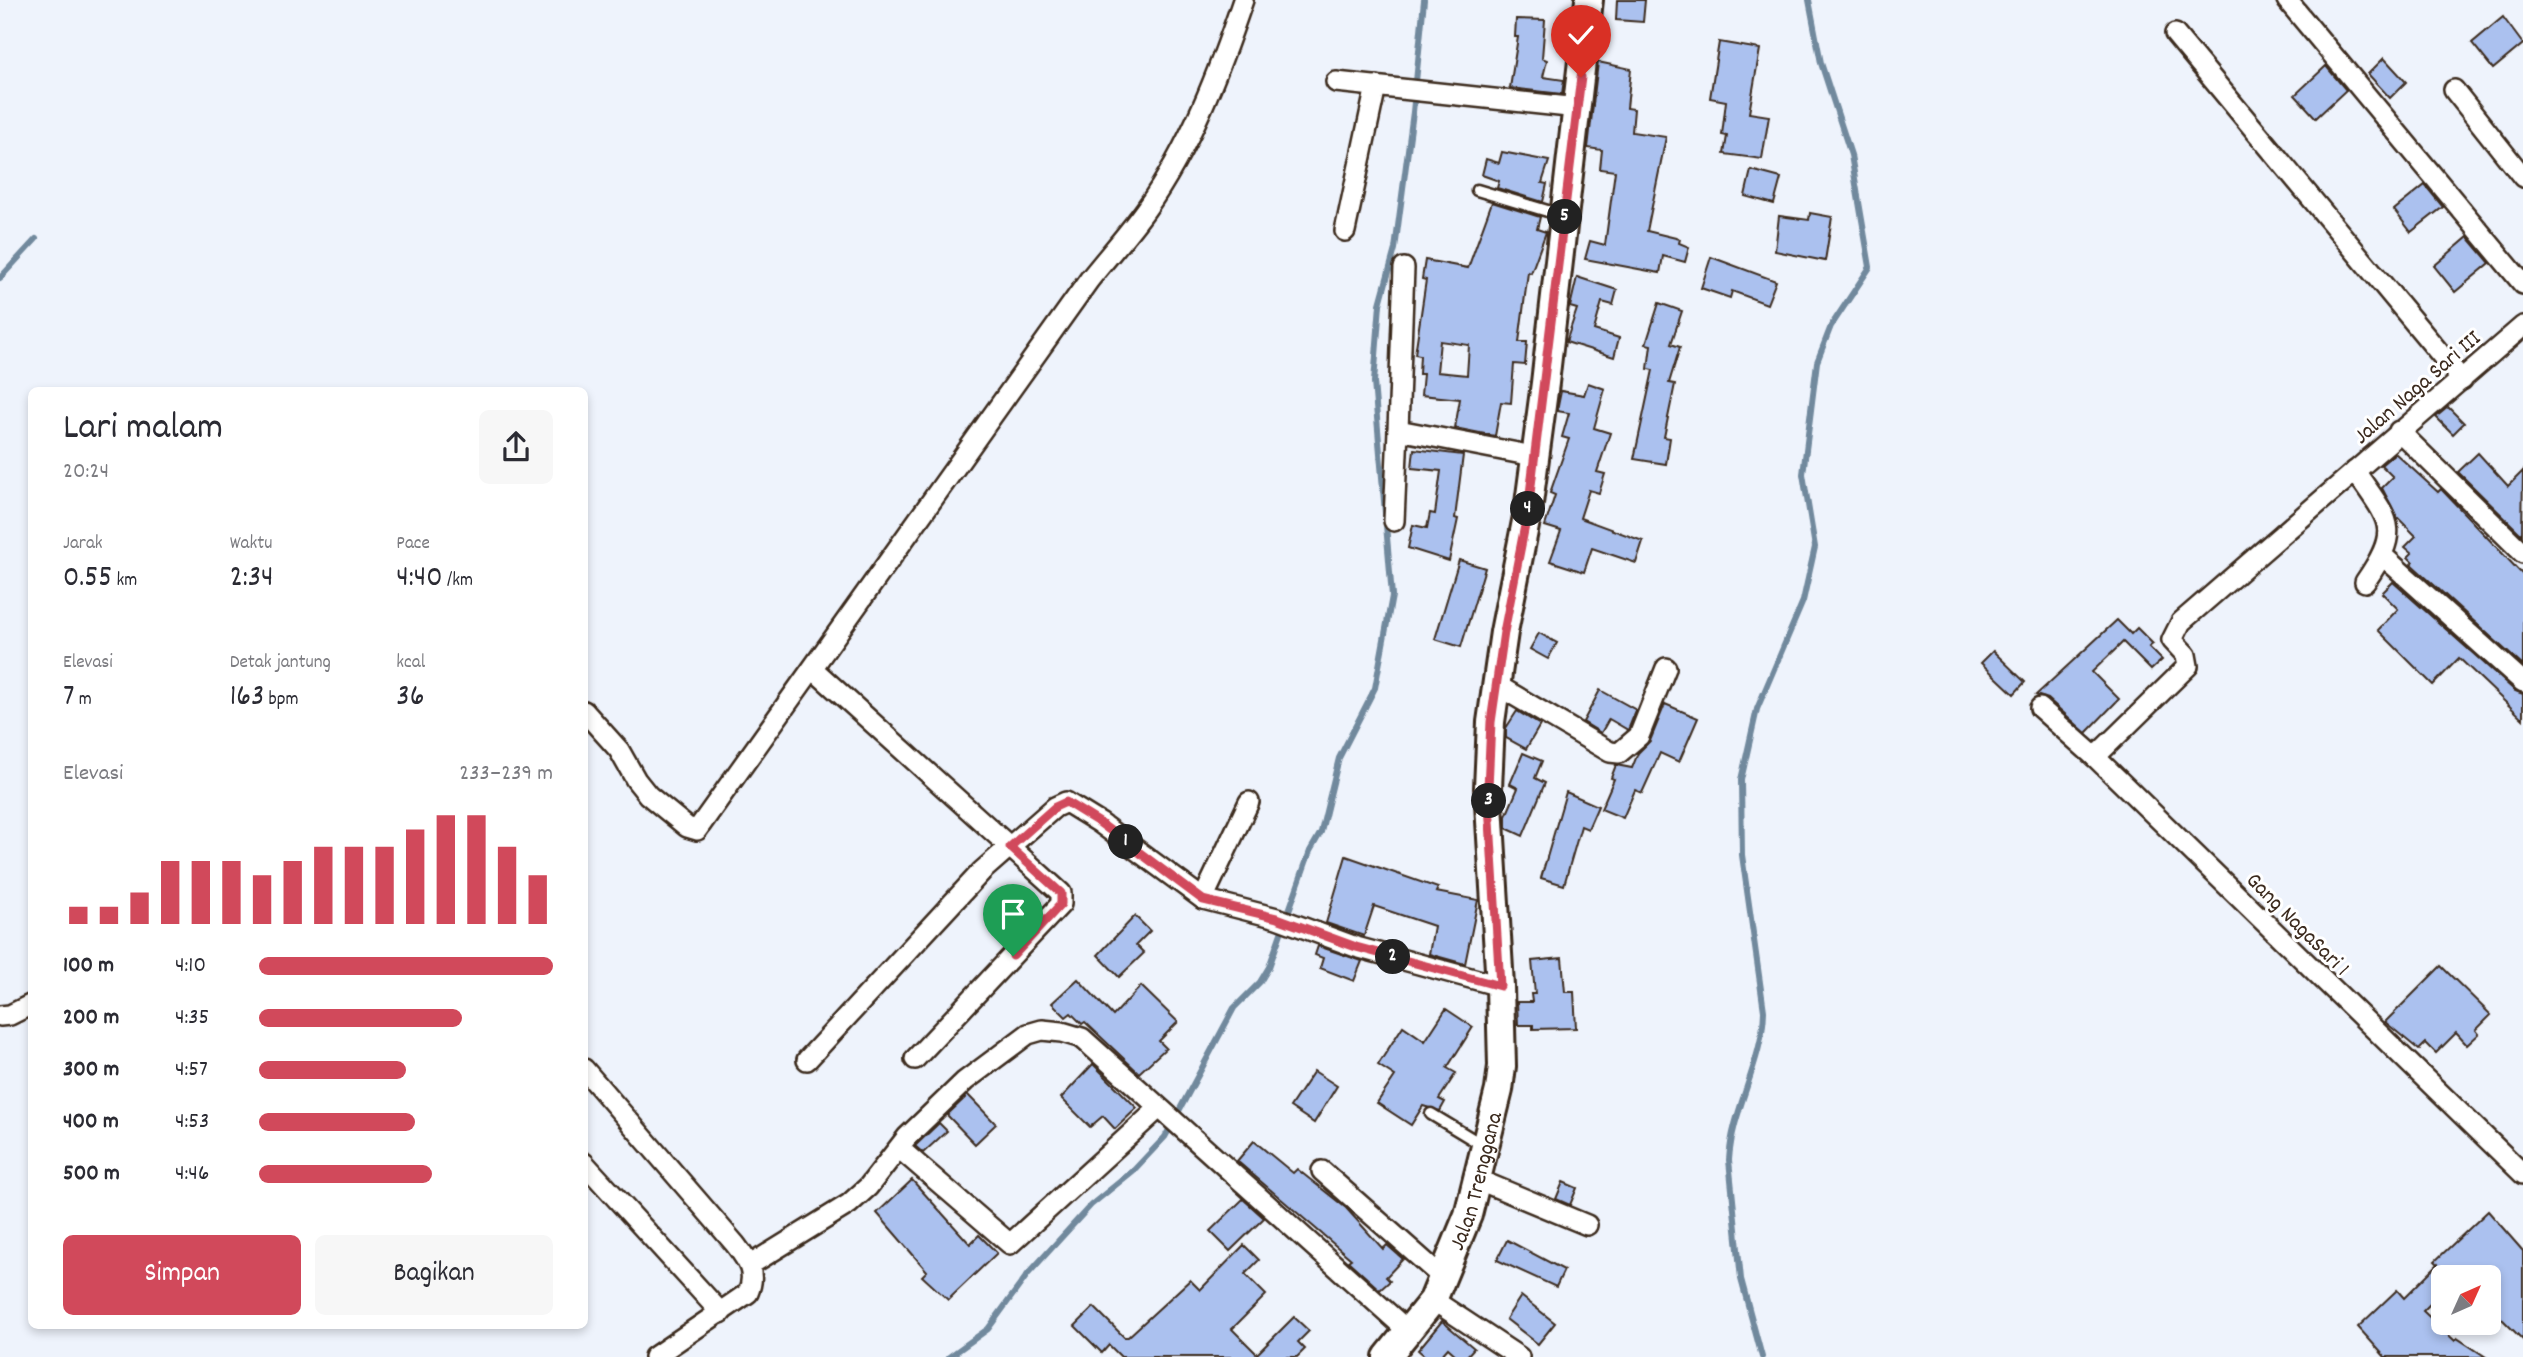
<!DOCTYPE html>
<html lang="id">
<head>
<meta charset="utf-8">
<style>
  body { margin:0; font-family:Dekko,sans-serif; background:#f7f7f7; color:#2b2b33; height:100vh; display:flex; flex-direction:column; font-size:26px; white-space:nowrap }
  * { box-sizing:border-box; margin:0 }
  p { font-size:23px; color:#7c7c81 }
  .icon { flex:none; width:38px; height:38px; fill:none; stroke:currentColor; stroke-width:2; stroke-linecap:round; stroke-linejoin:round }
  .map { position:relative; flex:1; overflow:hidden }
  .sheet { position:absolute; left:28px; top:387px; width:560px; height:942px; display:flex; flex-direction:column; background:#fff; border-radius:10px; box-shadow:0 4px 10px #0003 }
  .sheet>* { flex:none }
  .needle { width:46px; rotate:45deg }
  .tools { position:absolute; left:2431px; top:1265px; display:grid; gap:14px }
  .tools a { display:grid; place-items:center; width:70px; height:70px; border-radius:10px; background:#fff; box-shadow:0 4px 10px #0003; font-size:35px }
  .pin { position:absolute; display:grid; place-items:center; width:60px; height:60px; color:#fff; margin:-72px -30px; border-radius:50% 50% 50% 0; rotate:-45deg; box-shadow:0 0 7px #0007 }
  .pin .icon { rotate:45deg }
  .km { position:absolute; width:35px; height:35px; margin:-18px; border-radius:50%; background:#222; color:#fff; font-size:19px; line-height:35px; text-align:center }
  .round { display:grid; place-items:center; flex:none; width:74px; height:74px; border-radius:10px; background:#f7f7f7 }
  .overview { display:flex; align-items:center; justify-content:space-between; height:119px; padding:0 35px }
  h1 { font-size:38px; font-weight:600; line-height:52px }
  .metrics { display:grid; grid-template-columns:repeat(3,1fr); gap:10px; height:119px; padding:7px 35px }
  .metrics div { display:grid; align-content:center }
  .metrics b { font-size:30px; font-weight:600 }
  .metrics small { font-size:19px; font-weight:400 }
  .metrics p { font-size:19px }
  .chart { height:196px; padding:14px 35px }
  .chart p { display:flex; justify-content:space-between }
  .chart svg { width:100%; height:126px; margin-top:7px; stroke:#d1495b; stroke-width:6 }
  .cta { display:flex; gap:14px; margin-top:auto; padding:14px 35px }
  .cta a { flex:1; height:80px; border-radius:10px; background:#d1495b; color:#fff; font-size:28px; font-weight:600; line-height:80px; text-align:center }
  .cta a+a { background:#f7f7f7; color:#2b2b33 }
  ul { padding:0 35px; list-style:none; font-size:23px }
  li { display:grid; grid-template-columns:112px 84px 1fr; align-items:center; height:52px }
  li i { height:18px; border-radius:9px; background:#d1495b }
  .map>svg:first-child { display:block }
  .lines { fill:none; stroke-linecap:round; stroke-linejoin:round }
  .stream { stroke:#71899d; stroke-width:6 }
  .building { fill:#abc1ef; stroke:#3b2a1e; stroke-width:2; fill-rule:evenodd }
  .service-casing { stroke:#3b2a1e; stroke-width:15 }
  .minor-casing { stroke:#3b2a1e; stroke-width:24 }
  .secondary-casing { stroke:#3b2a1e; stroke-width:32 }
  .service { stroke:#fff; stroke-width:10 }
  .minor { stroke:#fff; stroke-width:19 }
  .secondary { stroke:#fff; stroke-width:26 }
  .route-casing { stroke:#fff; stroke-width:14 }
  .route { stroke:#d1495b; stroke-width:9 }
  .labels { text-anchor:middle; stroke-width:6; stroke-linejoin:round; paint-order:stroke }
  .street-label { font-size:23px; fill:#3b2a1e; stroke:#fff }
</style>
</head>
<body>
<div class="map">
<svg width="2523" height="1357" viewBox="0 0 2523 1357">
  <rect width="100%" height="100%" fill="#eef3fc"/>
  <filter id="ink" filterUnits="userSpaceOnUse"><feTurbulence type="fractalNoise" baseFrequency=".0143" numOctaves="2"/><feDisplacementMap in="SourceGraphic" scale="14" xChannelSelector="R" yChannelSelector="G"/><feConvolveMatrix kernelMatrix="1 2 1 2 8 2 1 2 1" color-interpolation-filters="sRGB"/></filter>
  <g filter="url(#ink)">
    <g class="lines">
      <g class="stream">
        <path d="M0,278L36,239"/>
        <path d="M949,1357L988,1329L1028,1274L1091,1205L1133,1171L1165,1137L1234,1008L1260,982L1269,967L1310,851L1321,832L1339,758L1375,688L1392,596L1374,382L1380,304L1395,249L1413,112L1424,0"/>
        <path d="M1762,1357L1741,1279L1729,1160C1732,1109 1763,1062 1764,1011L1742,855L1741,780L1757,709L1803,601L1815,547L1803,474L1817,362L1831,326L1870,267L1851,155L1821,63L1809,0"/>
      </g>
    </g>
    <g class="building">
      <path d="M1617,0H1645L1643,22L1616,20Z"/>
      <path d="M2503,17L2523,44L2493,69L2472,43Z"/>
      <path d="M1516,19L1545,20L1542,58L1547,60L1543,77L1564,80L1562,94L1510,88L1518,37H1515Z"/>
      <path d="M1719,42L1760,49L1749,113L1769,116L1762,159L1724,154L1727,136L1722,135L1726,101L1710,98Z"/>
      <path d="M2384,58L2406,82L2390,98L2368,74Z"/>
      <path d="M1598,62L1631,69L1627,108L1634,109L1632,132L1666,137L1647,231L1680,239L1679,243L1689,247L1685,262L1663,256L1660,273L1585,259L1590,241L1605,245L1615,171L1600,169L1602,150L1588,148Z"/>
      <path d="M2326,66L2346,90L2316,118L2295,95Z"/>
      <path d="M1502,152L1549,161L1542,183L1547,184L1543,202L1497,188L1499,181L1482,175L1486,159L1499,163Z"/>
      <path d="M1751,170L1781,178L1774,204L1745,196Z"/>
      <path d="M2425,185L2443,207L2411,232L2394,210Z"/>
      <path d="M1492,202L1540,217L1537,229L1546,232L1531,273L1528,272L1519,342H1527L1525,365L1514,364L1511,403L1501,402L1495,436L1455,428L1460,399L1421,395L1423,374H1419L1420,355L1415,354L1426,280L1422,279L1425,260L1468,268ZM1440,341L1469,345L1467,375L1437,372Z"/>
      <path d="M1810,213L1832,217L1825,261L1775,251L1779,216L1809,220Z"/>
      <path d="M2468,237L2490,263L2455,292L2434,266Z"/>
      <path d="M1711,257L1776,281L1767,304L1732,291L1730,298L1701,288Z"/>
      <path d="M1577,277L1617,290L1613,305L1602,302L1594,330L1619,338L1614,357L1566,342L1577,309L1570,307Z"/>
      <path d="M1659,303L1682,311L1671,344L1680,347L1669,383L1675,384L1664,437L1670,438L1666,464L1634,459L1653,370L1648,369L1651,345L1646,344Z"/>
      <path d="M1588,383L1605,389L1594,428L1610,433L1597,472L1605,474L1599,493L1589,490L1580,518L1643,541L1636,563L1592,548L1584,572L1550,561L1561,531L1545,526L1555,495L1550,493L1569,439L1562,437L1569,413L1557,411L1561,391L1584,395Z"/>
      <path d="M2448,407L2464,423L2453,434L2436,417Z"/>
      <path d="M1414,449L1463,455L1455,518L1458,519L1449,561L1408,548L1413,525L1427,528L1430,513L1435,514L1441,471L1412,468Z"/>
      <path d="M2395,453L2438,492L2441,489L2523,575V666L2411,564L2413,562L2408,557L2412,553L2405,547L2416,536L2397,517L2382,488L2393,477L2381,465Z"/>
      <path d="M2478,453L2508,486L2523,471L2522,535L2458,472Z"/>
      <path d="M1459,560L1485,568L1461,647L1435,639Z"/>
      <path d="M2393,582L2515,691L2523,694V719L2459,658L2433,685L2378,630L2398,609L2382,593Z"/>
      <path d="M2117,620L2131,634L2137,628L2153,644L2149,647L2162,660L2151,670L2123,642L2118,647L2092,672L2119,699L2086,733L2048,699L2036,695Z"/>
      <path d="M1539,633L1557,643L1548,659L1530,649Z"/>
      <path d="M1993,651L2025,682L2014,694L1981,663Z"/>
      <path d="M1600,690L1636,710L1628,730L1609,719L1601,733L1583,722Z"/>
      <path d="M1665,704L1698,718L1679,762L1660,753L1642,793L1635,790L1623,818L1601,809L1614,779L1611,778L1616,765L1632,768L1638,753L1650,741Z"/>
      <path d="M1517,711L1540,725L1526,749L1506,738V728Z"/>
      <path d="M1523,753L1542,761L1535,778L1545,783L1523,836L1506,828V816L1518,788L1510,784Z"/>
      <path d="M1566,792L1598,806L1588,829L1581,826L1564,885L1541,878Z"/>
      <path d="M1346,856L1438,888L1436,892L1478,900L1465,964L1429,954L1434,926L1374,906L1364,936L1326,923Z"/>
      <path d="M1135,916L1150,931L1136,945L1144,953L1119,977L1098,955Z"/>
      <path d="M1318,946L1362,961L1354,981L1320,968L1323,958L1315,955Z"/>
      <path d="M1562,958L1565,992H1574L1576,1028L1533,1029V1025H1518L1517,1002H1532L1531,994H1535L1532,961Z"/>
      <path d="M2441,966L2491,1015L2476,1030L2479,1034L2467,1045L2456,1033L2436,1053L2426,1043L2419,1050L2385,1022Z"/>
      <path d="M1078,979L1113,1016L1141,986L1178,1022L1159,1041L1166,1048L1139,1073L1085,1022L1082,1024L1071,1013L1066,1017L1052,1003Z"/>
      <path d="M1446,1009L1473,1027L1447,1068L1456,1073L1439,1099L1445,1102L1440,1111L1423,1106L1411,1125L1377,1103L1395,1076L1378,1065L1403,1026L1425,1041Z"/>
      <path d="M1093,1064L1137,1108L1115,1129L1103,1116L1090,1127L1061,1098Z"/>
      <path d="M1314,1071L1337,1086L1314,1123L1290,1107Z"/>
      <path d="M968,1095L996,1124L975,1144L947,1115Z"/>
      <path d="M939,1123L947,1131L923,1153L915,1146Z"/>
      <path d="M1254,1141L1293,1173L1297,1169L1346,1208L1383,1249L1387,1245L1403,1259L1386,1277L1390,1281L1380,1290L1348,1261L1351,1259L1237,1161Z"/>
      <path d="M912,1180L970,1244L979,1235L997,1253L948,1300L922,1276L927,1271L877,1213Z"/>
      <path d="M1563,1182L1577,1188L1570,1205L1556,1199Z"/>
      <path d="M1243,1199L1264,1218L1230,1251L1210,1231Z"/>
      <path d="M2488,1211L2523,1251V1340L2488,1305V1278H2443V1291L2423,1311L2455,1341L2457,1338L2486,1357H2385L2358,1327L2397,1290L2404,1298L2438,1264L2435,1261Z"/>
      <path d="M1507,1240L1564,1270L1556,1287L1497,1260Z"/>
      <path d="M1244,1245L1259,1260L1245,1274L1266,1295L1232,1329L1257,1354L1294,1317L1309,1331L1298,1342L1305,1349L1297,1357H1121L1109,1345L1102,1353L1075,1326L1094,1307L1124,1337H1128L1190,1280L1200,1290Z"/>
      <path d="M1521,1296L1555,1323L1538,1344L1506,1319Z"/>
      <path d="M1442,1321L1474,1348L1466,1357H1458L1448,1348L1440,1357H1426L1418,1350Z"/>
    </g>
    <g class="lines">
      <defs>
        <g id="service">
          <path d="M1477,190L1561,215"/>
          <path d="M1431,1114L1484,1146"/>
        </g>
        <g id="minor">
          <path d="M2287,0L2523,284"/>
          <path d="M2175,34L2462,380"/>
          <path d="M1336,82L1578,108"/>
          <path d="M2454,90L2523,177"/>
          <path d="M1345,231L1376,86"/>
          <path d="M1398,430L1404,268"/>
          <path d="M2399,431L2523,553"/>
          <path d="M2355,471C2389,521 2403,527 2365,582"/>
          <path d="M1394,521L1398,430L1533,456"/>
          <path d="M2382,555L2523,682"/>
          <path d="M813,669L1061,893V904L915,1059"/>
          <path d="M1495,684L1610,752L1619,753L1639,736L1666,668"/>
          <path d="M2040,708L2095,757L2523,1174"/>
          <path d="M584,711L619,750L636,780L648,795L687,827L697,830L1089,280C1108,256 1129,233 1146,209C1190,147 1219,71 1243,0"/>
          <path d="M2095,757L2188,666L2186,655L2172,640L2181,622L2523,326"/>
          <path d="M1203,899L1249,802"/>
          <path d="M0,1016L10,1015L32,1004"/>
          <path d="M807,1060L982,871L1055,807L1066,802L1100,823L1203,899L1277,918L1356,947L1500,986"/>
          <path d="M584,1069L735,1244C747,1260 757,1272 748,1293L654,1357"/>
          <path d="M900,1149L1010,1244L1159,1108"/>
          <path d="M584,1163L721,1313"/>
          <path d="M1322,1171L1442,1277"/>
          <path d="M1479,1180L1587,1225"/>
          <path d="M750,1265L849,1204L868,1187L907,1137L965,1081L1028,1034L1042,1030L1062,1032L1082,1038L1409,1332"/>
          <path d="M1433,1300L1519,1357"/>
        </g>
        <g id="secondary">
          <path id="s1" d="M1387,1357L1433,1300L1468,1215L1499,1090L1502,1066L1500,986L1488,788L1491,722L1504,632L1528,511L1545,383L1589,0"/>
        </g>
      </defs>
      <use href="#service" class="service-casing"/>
      <use href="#minor" class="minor-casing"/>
      <use href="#secondary" class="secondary-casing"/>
      <use href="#service" class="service"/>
      <use href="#minor" class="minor"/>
      <use href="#secondary" class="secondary"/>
    </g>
  </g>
  <g class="lines" filter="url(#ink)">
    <defs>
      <path id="route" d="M1013,956L1061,904V893L1010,847L1055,807L1066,802L1100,823L1203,900L1277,918L1356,947L1500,986L1488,788L1491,722L1504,632L1528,510L1581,77"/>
    </defs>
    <use href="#route" class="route-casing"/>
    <use href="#route" class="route"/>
  </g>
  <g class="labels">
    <g class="street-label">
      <text transform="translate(2416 386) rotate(-41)" y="8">Jalan Naga Sari III</text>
      <text transform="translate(2299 923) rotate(45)" y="8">Gang NagaSari 1</text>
      <text dy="8" stroke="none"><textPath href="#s1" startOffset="200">Jalan Trenggana</textPath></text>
    </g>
  </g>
</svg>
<div class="tools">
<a><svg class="needle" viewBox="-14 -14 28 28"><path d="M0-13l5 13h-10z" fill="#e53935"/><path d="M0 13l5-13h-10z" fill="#7c7c81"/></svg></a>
</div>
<div class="pin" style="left:1013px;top:956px;background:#1e9e55"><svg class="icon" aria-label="arrive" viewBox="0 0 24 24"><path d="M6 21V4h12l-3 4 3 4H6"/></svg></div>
<div class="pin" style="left:1581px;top:77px;background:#d93025"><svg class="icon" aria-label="check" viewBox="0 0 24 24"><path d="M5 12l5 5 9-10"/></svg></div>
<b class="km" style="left:1126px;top:842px">1</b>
<b class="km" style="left:1393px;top:957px">2</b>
<b class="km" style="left:1489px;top:801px">3</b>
<b class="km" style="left:1528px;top:509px">4</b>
<b class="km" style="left:1565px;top:217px">5</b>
<section class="sheet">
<div class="overview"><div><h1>Lari malam</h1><p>20:24</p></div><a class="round"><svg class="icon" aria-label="share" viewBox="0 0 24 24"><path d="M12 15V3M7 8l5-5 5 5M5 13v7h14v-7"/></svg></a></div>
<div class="metrics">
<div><p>Jarak</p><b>0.55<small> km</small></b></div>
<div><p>Waktu</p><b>2:34</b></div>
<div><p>Pace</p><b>4:40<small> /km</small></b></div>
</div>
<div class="metrics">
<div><p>Elevasi</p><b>7<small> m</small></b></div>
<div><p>Detak jantung</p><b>163<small> bpm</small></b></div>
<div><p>kcal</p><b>36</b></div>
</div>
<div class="chart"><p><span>Elevasi</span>233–239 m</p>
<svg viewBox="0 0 160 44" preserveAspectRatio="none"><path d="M5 44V38M15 44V38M25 44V33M35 44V22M45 44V22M55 44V22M65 44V27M75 44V22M85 44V17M95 44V17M105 44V17M115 44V11M125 44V6M135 44V6M145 44V17M155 44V27"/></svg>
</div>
<ul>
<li><b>100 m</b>4:10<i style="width:100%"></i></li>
<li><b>200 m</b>4:35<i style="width:69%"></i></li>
<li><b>300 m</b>4:57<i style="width:50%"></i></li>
<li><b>400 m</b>4:53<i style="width:53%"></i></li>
<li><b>500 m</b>4:46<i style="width:59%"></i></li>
</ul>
<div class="cta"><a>Simpan</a><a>Bagikan</a></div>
</section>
</div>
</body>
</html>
